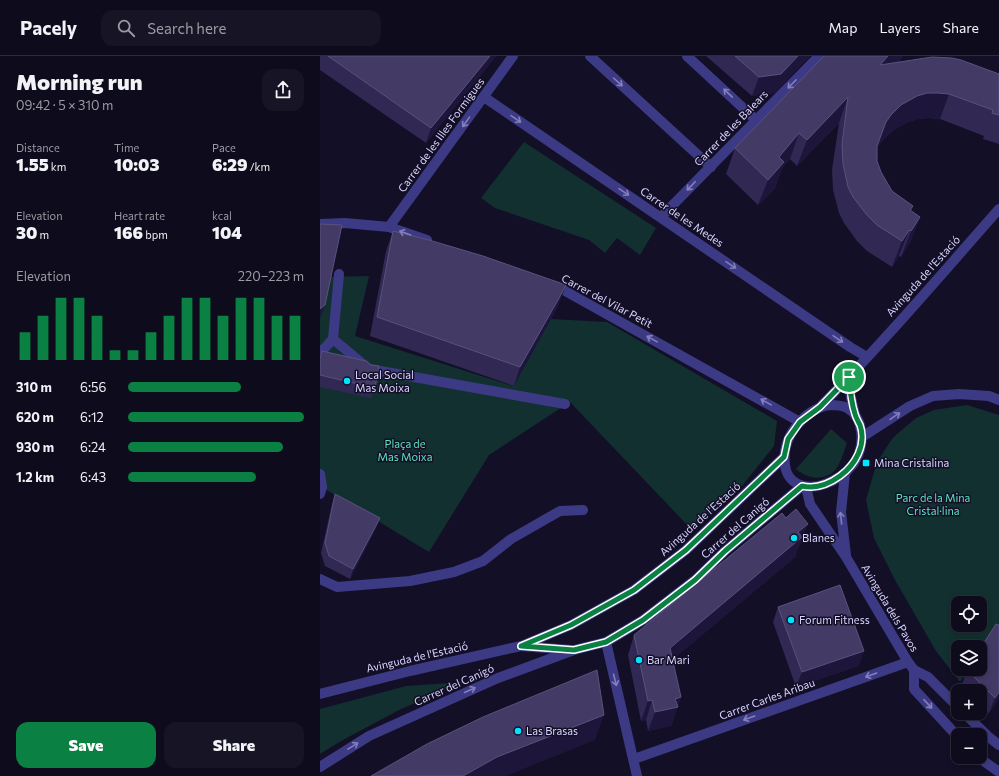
<!DOCTYPE html>
<html lang="en">
<head>
<meta charset="utf-8">
<style>
  body { margin:0; font-family:Commissioner,sans-serif; background:#171425; color:#f1f3f6; height:100vh; display:flex; flex-direction:column; font-size:15px; white-space:nowrap }
  * { box-sizing:border-box; margin:0 }
  p { font-size:13px; color:#9b9ba3 }
  .icon { flex:none; width:22px; height:22px; fill:none; stroke:currentColor; stroke-width:2; stroke-linecap:round; stroke-linejoin:round }
  .map { position:relative; flex:1; overflow:hidden }
  .side { display:flex; flex-direction:column; background:#0e0b1c; width:320px }
  .side>* { flex:none }
  .fabs { position:absolute; left:631px; top:540px; display:grid; gap:8px }
  .fabs a { display:grid; place-items:center; width:36px; height:36px; border-radius:8px; background:#0e0b1c; box-shadow:0 2px 6px #0003,0 0 0 1px #2e2b3b; font-size:20px }
  .pin { position:absolute; display:grid; place-items:center; width:34px; height:34px; color:#fff; margin:-17px; border:2px solid #fff; border-radius:50%; box-shadow:0 1px 4px #0007 }
  .round { display:grid; place-items:center; flex:none; width:42px; height:42px; border-radius:12px; background:#171425 }
  .overview { display:flex; align-items:center; justify-content:space-between; height:68px; padding:0 16px }
  h1 { font-size:22px; font-weight:800; line-height:30px }
  .figures { display:grid; grid-template-columns:repeat(3,1fr); gap:6px; height:68px; padding:4px 16px }
  .figures div { display:grid; align-content:center }
  .figures b { font-size:17px; font-weight:800 }
  .figures small { font-size:11px; font-weight:400 }
  .figures p { font-size:11px }
  .chart { height:112px; padding:8px 16px }
  .chart p { display:flex; justify-content:space-between }
  .chart svg { width:100%; height:72px; margin-top:4px; stroke:#0b8043; stroke-width:6 }
  .cta { display:flex; gap:8px; margin-top:auto; padding:8px 16px }
  .cta a { flex:1; height:46px; border-radius:12px; background:#0b8043; color:#fff; font-size:16px; font-weight:800; line-height:46px; text-align:center }
  .cta a+a { background:#171425; color:#f1f3f6 }
  ul { padding:0 16px; list-style:none; font-size:13px }
  li { display:grid; grid-template-columns:64px 48px 1fr; align-items:center; height:30px }
  li i { height:10px; border-radius:5px; background:#0b8043 }
  header { display:flex; align-items:center; gap:24px; box-sizing:border-box; height:56px; padding:0 20px; background:#0e0b1c; border-bottom:1px solid #2e2b3b }
  header strong { font-size:19px }
  nav { display:flex; gap:22px; margin-inline-start:auto; font-size:14px }
  .search { width:280px; height:36px; background:#171425; display:flex; align-items:center; gap:10px; box-sizing:border-box; padding:0 14px; border-radius:12px; color:#9b9ba3; font-size:15px }
  main { display:flex; flex:1; min-height:0 }
  .map>svg:first-child { display:block }
  .green { fill:#12302f; fill-rule:evenodd }
  .lines { fill:none; stroke-linecap:round; stroke-linejoin:round }
  .pedestrian { stroke:#3d3a85; stroke-width:10 }
  .minor { stroke:#3d3a85; stroke-width:10 }
  .tertiary { stroke:#3d3a85; stroke-width:10 }
  .wall { fill:#312854 }
  .shaded-wall { fill:#1d163a }
  .building { fill:#433a66; stroke:#5a527e }
  .oneway { stroke:#837fbc }
  .route-casing { stroke:#fff; stroke-width:8 }
  .route { stroke:#0b8043; stroke-width:5 }
  .poi-dot { fill:#00e5ff; stroke:#130f26; stroke-width:1.5 }
  .labels { text-anchor:middle; stroke-width:3; stroke-linejoin:round; paint-order:stroke }
  .street-label { font-size:11px; fill:#d9d4ff; stroke:#130f26 }
  .poi-label { font-size:11px; fill:#d9d4ff; stroke:#130f26; text-anchor:start }
  .park-label { font-size:11px; fill:#5fe0c0; stroke:#130f26 }
</style>
</head>
<body>
<header>
<strong>Pacely</strong>
<div class="search"><svg class="icon" aria-label="search" viewBox="0 0 24 24"><circle cx="10" cy="10" r="6"/><path d="M15 15l6 6"/></svg>Search here</div>
<nav><a>Map</a><a>Layers</a><a>Share</a></nav>
</header>
<main>
<section class="side">
<div class="overview"><div><h1>Morning run</h1><p>09:42 · 5 × 310 m</p></div><a class="round"><svg class="icon" aria-label="share" viewBox="0 0 24 24"><path d="M12 15V3M7 8l5-5 5 5M5 13v7h14v-7"/></svg></a></div>
<div class="figures">
<div><p>Distance</p><b>1.55<small> km</small></b></div>
<div><p>Time</p><b>10:03</b></div>
<div><p>Pace</p><b>6:29<small> /km</small></b></div>
</div>
<div class="figures">
<div><p>Elevation</p><b>30<small> m</small></b></div>
<div><p>Heart rate</p><b>166<small> bpm</small></b></div>
<div><p>kcal</p><b>104</b></div>
</div>
<div class="chart"><p><span>Elevation</span>220–223 m</p>
<svg viewBox="0 0 160 44" preserveAspectRatio="none"><path d="M5 44V27M15 44V17M25 44V6M35 44V6M45 44V17M55 44V38M65 44V38M75 44V27M85 44V17M95 44V6M105 44V6M115 44V17M125 44V6M135 44V6M145 44V17M155 44V17"/></svg>
</div>
<ul>
<li><b>310 m</b>6:56<i style="width:64%"></i></li>
<li><b>620 m</b>6:12<i style="width:100%"></i></li>
<li><b>930 m</b>6:24<i style="width:88%"></i></li>
<li><b>1.2 km</b>6:43<i style="width:73%"></i></li>
</ul>
<div class="cta"><a>Save</a><a>Share</a></div>
</section>
<div class="map">
<svg width="679" height="720" viewBox="0 0 679 720">
  <rect width="100%" height="100%" fill="#130f26"/>
  <g class="green">
    <path d="M204,86L336,172L320,199L297,182L285,197L269,184L175,152L161,142Z"/>
    <path d="M49,220L35,280L193,330L231,263L287,266L457,365L454,390L422,430L372,474L250,346L169,399L109,496L0,430V257L8,221Z"/>
    <path d="M647,349L679,359V567L660,596V591H638V613H649L640,626L616,595L575,524L554,482L546,444L557,406L572,383L576,379L596,362L614,354ZM638,547H660V569H638Z"/>
    <path d="M511,373L527,387C524,395 521,406 516,413C505,426 487,423 476,413Z"/>
    <path d="M145,626L81,653L21,685L0,698V653L86,630Z"/>
  </g>
  <g class="lines">
    <g class="pedestrian">
      <path d="M13,283L49,313L245,348"/>
      <path d="M0,297L13,283L19,218"/>
      <path d="M0,418L2,431"/>
    </g>
    <g class="minor">
      <path d="M270,0L391,111"/>
      <path d="M367,0L436,64"/>
      <path d="M164,41L530,291L547,301"/>
      <path d="M341,161L499,0"/>
      <path d="M0,168L25,167L69,171L107,184"/>
      <path d="M69,171L193,0"/>
      <path d="M231,229L238,231L480,366"/>
      <path d="M542,381L590,350L613,340L639,338L669,340L679,344"/>
      <path d="M525,417L521,456L526,499"/>
      <path d="M486,431L490,448L526,501L588,606L594,614L608,621L638,651"/>
      <path d="M0,438L2,431"/>
      <path d="M0,523L17,531L90,525L134,516L163,505L191,483L240,455L263,454"/>
      <path d="M286,586L317,720"/>
      <path d="M201,590L251,594"/>
      <path d="M594,614V633L638,681"/>
      <path d="M644,657L670,682L679,689"/>
      <path d="M658,701L679,716"/>
      <path d="M314,703L588,606"/>
      <path d="M0,711L49,680L178,622L254,594L286,586L323,564L375,524L405,495L482,430"/>
    </g>
    <g class="tertiary">
      <path d="M529,321L530,337L535,359"/>
      <path d="M509,349C515,349 522,349 527,352C545,362 545,391 534,407C526,418 515,425 502,429C495,431 486,432 478,428C471,425 466,418 465,409C461,382 483,354 509,349Z"/>
      <path d="M500,351C562,288 620,220 679,153"/>
      <path d="M0,638L90,615L201,590L251,569L314,534L366,494L464,401"/>
    </g>
  </g>
  <g class="wall">
    <path d="M0,0H176L106,87L0,14Z"/>
    <path d="M386,0H490L454,37L432,40Z"/>
    <path d="M583,0L578,6L679,18V88L663,83L664,80L620,63L609,62L598,63L588,66L572,75L562,85L557,92V105L561,116L572,135L593,150L591,155L600,161L590,187L581,201L579,200L572,211L547,195L537,185L524,167L519,157L513,134L512,114L519,67L477,110L470,103L462,112L455,132L438,149L406,118L415,92Z"/>
    <path d="M73,175L239,248L231,263L194,330L50,280L66,195Z"/>
    <path d="M2,295L55,332L51,342L0,331V300Z"/>
    <path d="M15,438L60,462L56,472L30,523L5,510L1,497L12,448Z"/>
    <path d="M481,487L479,489L475,501L352,604L361,641L351,670L328,675L326,664L321,665L308,599L314,579Z"/>
    <path d="M458,551L544,595L538,610L476,631L453,566Z"/>
    <path d="M679,569V642L669,657L660,648V635H648L642,629L647,613Z"/>
  </g>
  <g class="shaded-wall">
    <path d="M170,0H176L106,87L111,72Z"/>
    <path d="M478,0H490L454,37L432,40L439,21Z"/>
    <path d="M568,0H583L550,34L560,9Z"/>
    <path d="M607,37H618L629,38L620,63L609,62L598,63L588,66L572,75L562,85L557,92V90L566,66L571,59L581,49L597,40Z"/>
    <path d="M528,41L519,67L477,110L487,84Z"/>
    <path d="M479,77L470,103L462,112L455,132L438,149L448,124L459,101Z"/>
    <path d="M600,161L590,187L581,201L591,175Z"/>
    <path d="M589,174L579,200L572,211L582,185Z"/>
    <path d="M246,229L239,248L231,263L194,330L200,311Z"/>
    <path d="M5,249L0,262V253Z"/>
    <path d="M60,462L56,472L30,523L33,513Z"/>
    <path d="M488,468L481,487L479,489L475,501L343,612L350,592Z"/>
    <path d="M544,595L538,610L476,631L482,616Z"/>
    <path d="M679,636V642L669,657L675,642Z"/>
    <path d="M361,641L351,670L328,675L335,656L355,643Z"/>
    <path d="M332,644L326,664L321,665L328,645Z"/>
    <path d="M284,659L275,684L186,720H143L177,701Z"/>
  </g>
  <g class="building">
    <path d="M8,0H170L111,72Z"/>
    <path d="M415,0H478L461,18L439,21Z"/>
    <path d="M504,0H568L560,9L612,1L632,2L641,4L679,18V59L672,57L673,54L629,38L618,37H607L597,40L581,49L571,59L566,66L557,90V105L561,116L572,135L593,150L590,154L600,161L591,175L589,174L582,185L557,169L547,159L533,141L528,131L523,108L522,88L528,41L487,84L479,77L459,101L464,106L448,124L415,92Z"/>
    <path d="M0,168L22,169L5,249L0,253Z"/>
    <path d="M73,175L109,184L163,200L246,229L238,244L200,311L57,261Z"/>
    <path d="M2,295L46,305L51,309L59,310L55,332L0,319V303Z"/>
    <path d="M15,438L60,462L33,513L9,500L5,487Z"/>
    <path d="M476,453L488,468L478,476L482,481L350,592L361,641L355,643L358,651L335,656L332,644L328,645L314,579L462,457L466,462Z"/>
    <path d="M520,529L544,595L482,616L458,551Z"/>
    <path d="M676,568L679,569V636L675,642L647,614V613H660V593Z"/>
    <path d="M277,614L284,659L177,701L143,720H51L107,688L163,661Z"/>
  </g>
  <defs><path id="oneway-shaft" d="M-6 0H5M1.5-3L5.5 0L1.5 3" fill="none" stroke-width="1.6" stroke-linecap="round" stroke-linejoin="round"/></defs>
  <g class="oneway">
    <use href="#oneway-shaft" transform="translate(298 26) rotate(42)"/>
    <use href="#oneway-shaft" transform="translate(472 28) rotate(135)"/>
    <use href="#oneway-shaft" transform="translate(408 37) rotate(-137)"/>
    <use href="#oneway-shaft" transform="translate(196 63) rotate(34)"/>
    <use href="#oneway-shaft" transform="translate(146 66) rotate(126)"/>
    <use href="#oneway-shaft" transform="translate(371 130) rotate(134)"/>
    <use href="#oneway-shaft" transform="translate(304 136) rotate(34)"/>
    <use href="#oneway-shaft" transform="translate(85 177) rotate(-160)"/>
    <use href="#oneway-shaft" transform="translate(411 209) rotate(34)"/>
    <use href="#oneway-shaft" transform="translate(332 283) rotate(-151)"/>
    <use href="#oneway-shaft" transform="translate(518 283) rotate(34)"/>
    <use href="#oneway-shaft" transform="translate(446 346) rotate(-151)"/>
    <use href="#oneway-shaft" transform="translate(575 360) rotate(-34)"/>
    <use href="#oneway-shaft" transform="translate(521 462) rotate(-96)"/>
    <use href="#oneway-shaft" transform="translate(551 619) rotate(160)"/>
    <use href="#oneway-shaft" transform="translate(295 624) rotate(76)"/>
    <use href="#oneway-shaft" transform="translate(150 634) rotate(-24)"/>
    <use href="#oneway-shaft" transform="translate(608 648) rotate(47)"/>
    <use href="#oneway-shaft" transform="translate(429 662) rotate(160)"/>
    <use href="#oneway-shaft" transform="translate(33 690) rotate(-32)"/>
  </g>
  <g class="lines">
    <defs>
      <path id="route" d="M529,321C530,334 531,346 535,358C536,362 538,365 540,369C547,389 535,409 520,420C509,428 495,433 482,430L405,495L375,524L323,564L286,586L254,594L201,590L251,569L314,534L366,494L464,401L468,383L480,366L500,351Z"/>
    </defs>
    <use href="#route" class="route-casing"/>
    <use href="#route" class="route"/>
  </g>
  <g class="poi-dot">
    <circle cx="27" cy="325" r="4"/>
    <rect x="542" y="403" width="8" height="8" rx="2"/>
    <circle cx="474" cy="482" r="4"/>
    <circle cx="471" cy="564" r="4"/>
    <circle cx="319" cy="604" r="4"/>
    <circle cx="198" cy="675" r="4"/>
  </g>
  <g class="labels">
    <g class="street-label">
      <text transform="translate(411 72) rotate(-46)" y="4">Carrer de les Balears</text>
      <text transform="translate(121 79) rotate(-54)" y="4">Carrer de les Illes Formigues</text>
      <text transform="translate(362 161) rotate(34)" y="4">Carrer de les Medes</text>
      <text transform="translate(603 220) rotate(-48)" y="4">Avinguda de l'Estació</text>
      <text transform="translate(287 245) rotate(28)" y="4">Carrer del Vilar Petit</text>
      <text transform="translate(380 463) rotate(-42)" y="4">Avinguda de l'Estació</text>
      <text transform="translate(415 472) rotate(-41)" y="4">Carrer del Canigó</text>
      <text transform="translate(570 552) rotate(59)" y="4">Avinguda dels Pavos</text>
      <text transform="translate(97 601) rotate(-13)" y="4">Avinguda de l'Estació</text>
      <text transform="translate(134 629) rotate(-24)" y="4">Carrer del Canigó</text>
      <text transform="translate(447 643) rotate(-20)" y="4">Carrer Carles Aribau</text>
    </g>
    <g class="poi-label">
      <text x="35" y="323">Local Social<tspan x="35" dy="13">Mas Moixa</tspan></text>
      <text x="554" y="411">Mina Cristalina</text>
      <text x="482" y="486">Blanes</text>
      <text x="479" y="568">Forum Fitness</text>
      <text x="327" y="608">Bar Mari</text>
      <text x="206" y="679">Las Brasas</text>
    </g>
    <g class="park-label">
      <text x="85" y="392">Plaça de<tspan x="85" dy="13">Mas Moixa</tspan></text>
      <text x="613" y="446">Parc de la Mina<tspan x="613" dy="13">Cristal·lina</tspan></text>
    </g>
  </g>
</svg>
<div class="fabs">
<a><svg class="icon" aria-label="locate" viewBox="0 0 24 24"><circle cx="12" cy="12" r="6"/><path d="M12 2v4M12 18v4M2 12h4M18 12h4"/></svg></a>
<a><svg class="icon" aria-label="layers" viewBox="0 0 24 24"><path d="M12 4l9 5-9 5-9-5zM3 14l9 5 9-5"/></svg></a>
<a>+</a>
<a>−</a>
</div>
<div class="pin" style="left:529px;top:321px;background:#1e9e55"><svg class="icon" aria-label="arrive" viewBox="0 0 24 24"><path d="M6 21V4h12l-3 4 3 4H6"/></svg></div>
</div>
</main>
</body>
</html>
